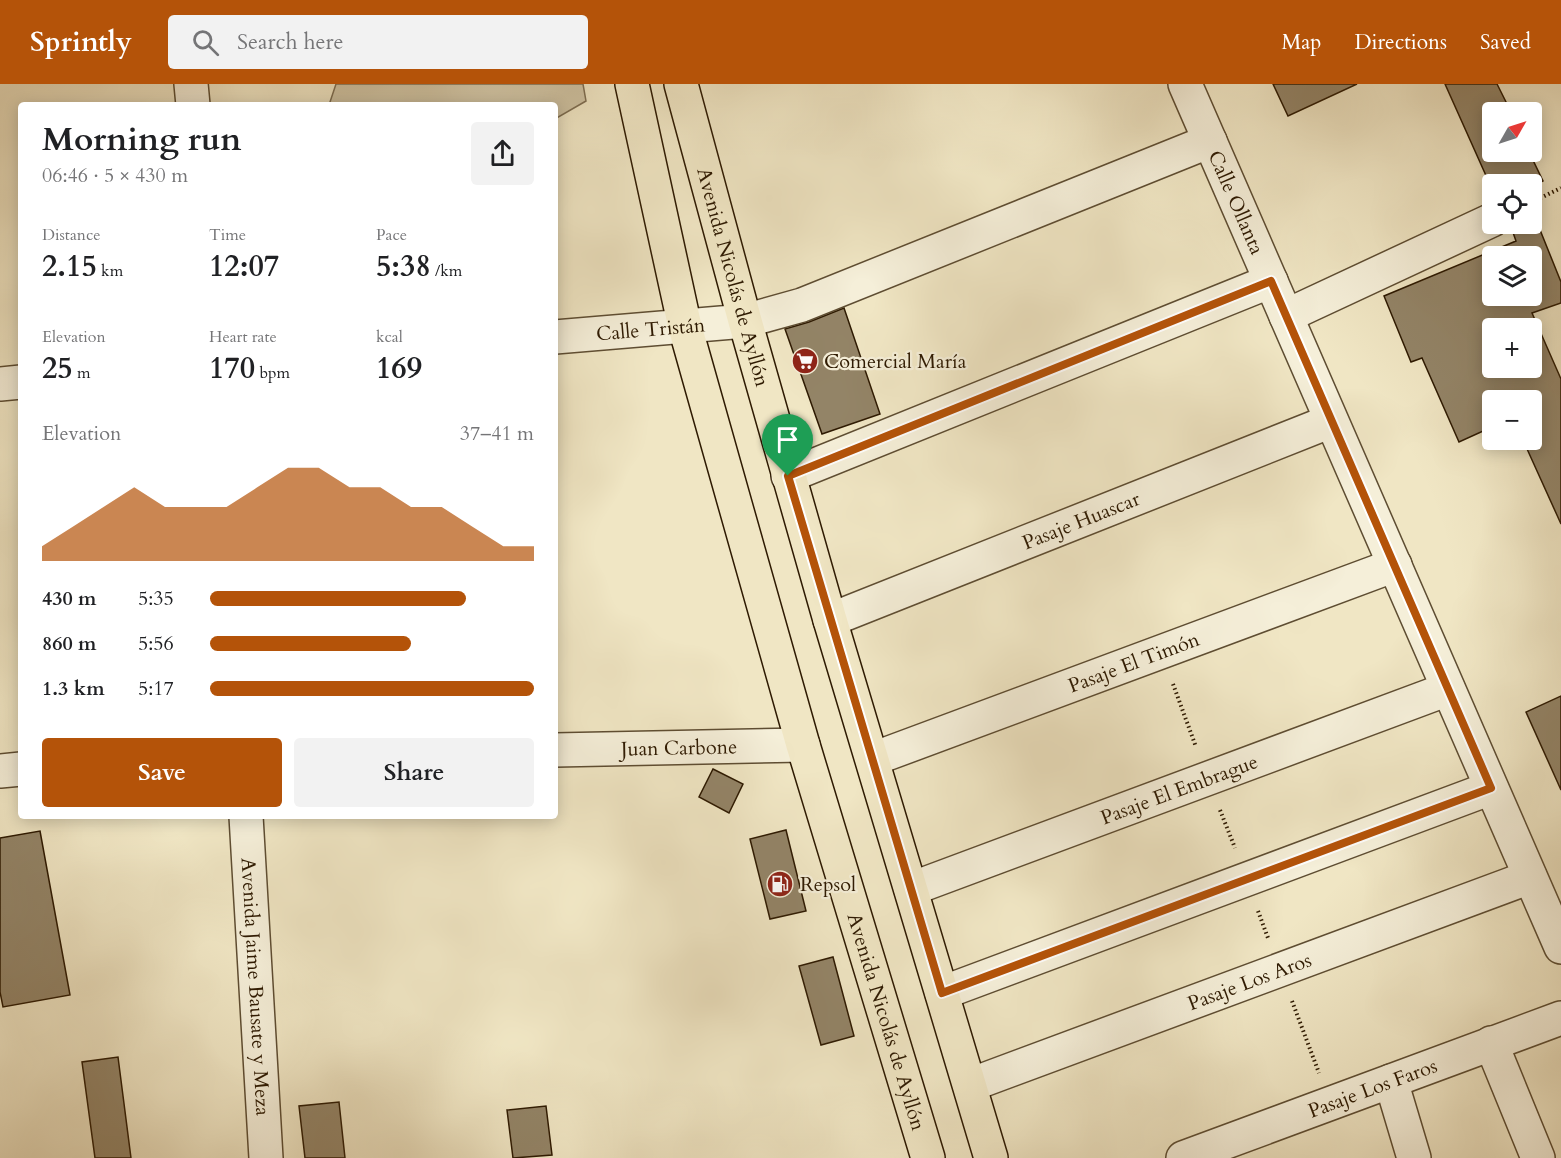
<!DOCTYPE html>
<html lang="en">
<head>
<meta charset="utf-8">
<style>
  body { margin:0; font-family:Cardo,serif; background:#f2f2f2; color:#202124; height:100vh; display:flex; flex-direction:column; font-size:22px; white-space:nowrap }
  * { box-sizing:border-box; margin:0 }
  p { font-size:20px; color:#757577 }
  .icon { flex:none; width:33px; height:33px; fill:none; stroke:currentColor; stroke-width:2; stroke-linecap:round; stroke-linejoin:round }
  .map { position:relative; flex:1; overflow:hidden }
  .details { position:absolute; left:18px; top:18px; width:540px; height:717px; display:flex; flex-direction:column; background:#fff; border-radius:6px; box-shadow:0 3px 15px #0003 }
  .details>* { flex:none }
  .needle { width:39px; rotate:51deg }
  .fabs { position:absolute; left:1482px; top:18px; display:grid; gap:12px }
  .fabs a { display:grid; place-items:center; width:60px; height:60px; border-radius:6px; background:#fff; box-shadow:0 3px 15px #0003; font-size:30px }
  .pin { position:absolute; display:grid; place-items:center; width:51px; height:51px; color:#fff; margin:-62px -26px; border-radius:50% 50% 50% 0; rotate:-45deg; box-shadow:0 0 6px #0007 }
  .pin .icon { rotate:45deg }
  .round { display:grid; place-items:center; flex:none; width:63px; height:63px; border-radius:6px; background:#f2f2f2 }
  .summary { display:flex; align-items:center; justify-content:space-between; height:102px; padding:0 24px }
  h1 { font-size:33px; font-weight:800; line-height:45px }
  .metrics { display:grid; grid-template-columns:repeat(3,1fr); gap:9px; height:102px; padding:6px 24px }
  .metrics div { display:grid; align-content:center }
  .metrics b { font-size:30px; font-weight:800 }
  .metrics small { font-size:16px; font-weight:400 }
  .metrics p { font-size:16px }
  .chart { height:168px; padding:12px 24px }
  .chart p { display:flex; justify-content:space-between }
  .chart svg { width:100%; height:108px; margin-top:6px; fill:#b45309; opacity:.7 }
  .action { display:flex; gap:12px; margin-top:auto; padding:12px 24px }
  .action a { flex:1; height:69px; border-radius:6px; background:#b45309; color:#fff; font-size:24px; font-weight:800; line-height:69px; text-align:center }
  .action a+a { background:#f2f2f2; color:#202124 }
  ul { padding:0 24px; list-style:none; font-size:20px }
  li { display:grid; grid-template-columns:96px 72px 1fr; align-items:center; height:45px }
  li i { height:15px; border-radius:8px; background:#b45309 }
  header { display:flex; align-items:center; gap:36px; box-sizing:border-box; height:84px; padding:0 30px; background:#b45309; color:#fff }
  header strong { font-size:28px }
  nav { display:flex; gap:33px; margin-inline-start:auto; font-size:21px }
  .search { width:420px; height:54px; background:#f2f2f2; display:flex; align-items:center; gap:15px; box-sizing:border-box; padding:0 21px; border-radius:6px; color:#757577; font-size:22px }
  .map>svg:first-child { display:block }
  .green { fill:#cfc3a3; stroke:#7e6e52; stroke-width:1.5 }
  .building { fill:#938467; stroke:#2e1a02; stroke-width:1.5; fill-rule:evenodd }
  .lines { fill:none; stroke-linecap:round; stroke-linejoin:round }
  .minor-casing { stroke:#5e4d32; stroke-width:36 }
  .major-casing { stroke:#2e1a02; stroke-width:36 }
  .path { stroke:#2e1a02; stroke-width:4; stroke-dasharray:1.5 3; stroke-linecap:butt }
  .minor { stroke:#f5efd9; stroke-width:33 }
  .major { stroke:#f0e6c4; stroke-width:33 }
  .route-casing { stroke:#fff; stroke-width:12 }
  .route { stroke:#b45309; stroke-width:8 }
  .labels { text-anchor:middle; stroke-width:4.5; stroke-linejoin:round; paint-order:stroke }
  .street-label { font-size:20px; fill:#2e1a02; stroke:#f5efd9 }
  .poi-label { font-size:20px; fill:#2e1a02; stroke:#f5efd9; text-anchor:start }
</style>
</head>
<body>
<header>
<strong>Sprintly</strong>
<div class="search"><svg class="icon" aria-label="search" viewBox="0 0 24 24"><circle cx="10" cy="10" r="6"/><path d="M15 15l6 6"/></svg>Search here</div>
<nav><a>Map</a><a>Directions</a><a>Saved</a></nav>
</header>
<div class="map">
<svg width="1561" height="1074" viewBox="0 0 1561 1074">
  <rect width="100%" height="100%" fill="#f0e6c4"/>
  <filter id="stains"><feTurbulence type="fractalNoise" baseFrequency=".00333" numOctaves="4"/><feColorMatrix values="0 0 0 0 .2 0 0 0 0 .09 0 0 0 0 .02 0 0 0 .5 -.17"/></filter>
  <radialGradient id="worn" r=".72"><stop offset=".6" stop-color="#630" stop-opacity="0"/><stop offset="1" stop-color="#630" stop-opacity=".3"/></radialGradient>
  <path class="green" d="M336,0H583L586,17L555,35V21H329Z"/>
  <g class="building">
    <path d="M1273,0H1357L1288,32Z"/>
    <path d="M1445,0H1497L1511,28H1492V68H1529L1543,97L1532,103V100H1492V105Z"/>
    <path d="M1532,126L1561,198V219L1532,229L1561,295V440L1523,356H1532V316H1492V343L1459,358L1422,274L1411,278L1384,212L1516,157L1510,140H1532ZM1492,172H1532V212H1492ZM1492,244H1532V284H1492Z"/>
    <path d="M844,224L880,330L822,350L785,245L809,238Z"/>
    <path d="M1561,612V706L1526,628Z"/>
    <path d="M713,685L743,700L729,729L699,713Z"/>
    <path d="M786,746L806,827L770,835L750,755Z"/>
    <path d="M40,747L70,911L3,923L0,908V754Z"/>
    <path d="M833,873L854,952L821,961L799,882Z"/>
    <path d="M118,973L131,1074H95L82,978Z"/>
    <path d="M339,1018L345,1074H305L299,1022Z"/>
    <path d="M546,1022L552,1071L513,1074L507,1026Z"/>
  </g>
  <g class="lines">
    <defs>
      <g id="minor">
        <path d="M191,0L193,21"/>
        <path id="s1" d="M1185,0L1561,863"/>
        <path d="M1286,232L1492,136"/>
        <path id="s2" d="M555,253L745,237L802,221L1210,57"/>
        <path d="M0,300L21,298"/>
        <path d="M788,392L1271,197"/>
        <path id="s3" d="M830,536L1331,337"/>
        <path id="s4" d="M555,666L803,661"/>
        <path id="s5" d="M873,675L1395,481"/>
        <path d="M0,687L21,685"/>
        <path id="s6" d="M246,732L266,1074"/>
        <path id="s7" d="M911,805L1448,605"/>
        <path d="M942,909L1491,704"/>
        <path d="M1491,959L1538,1074"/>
        <path d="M1391,997L1414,1074"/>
        <path id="s8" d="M970,1001L1530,793"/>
        <path id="s9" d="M1183,1074L1561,934"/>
      </g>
      <g id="major">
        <path id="s10" d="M632,0L685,243L803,661L928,1074"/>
        <path id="s11" d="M681,0L745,237L830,536L991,1074"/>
      </g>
    </defs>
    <use href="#minor" class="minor-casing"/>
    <use href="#major" class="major-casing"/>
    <g class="path">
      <path d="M1532,118L1561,104"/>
      <path d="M1173,600L1196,663"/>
      <path d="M1220,726L1235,764"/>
      <path d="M1258,827L1268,854"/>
      <path d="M1292,917L1319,989"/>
    </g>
    <use href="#minor" class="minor"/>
    <use href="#major" class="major"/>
  </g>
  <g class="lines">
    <defs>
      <path id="route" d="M1271,197L1491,704L942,909L788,392Z"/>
    </defs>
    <use href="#route" class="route-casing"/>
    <use href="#route" class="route"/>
  </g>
  <defs>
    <symbol id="supermarket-disc" viewBox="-11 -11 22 22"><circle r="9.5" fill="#8f2418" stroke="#f5efd9"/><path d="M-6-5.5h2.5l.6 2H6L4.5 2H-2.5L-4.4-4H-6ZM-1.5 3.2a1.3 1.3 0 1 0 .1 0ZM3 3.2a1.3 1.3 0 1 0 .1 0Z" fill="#fff"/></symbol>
    <symbol id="fuel-disc" viewBox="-11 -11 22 22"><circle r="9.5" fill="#8f2418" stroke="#f5efd9"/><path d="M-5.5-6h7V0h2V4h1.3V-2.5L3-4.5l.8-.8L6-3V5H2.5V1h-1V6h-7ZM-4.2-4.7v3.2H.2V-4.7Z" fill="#fff"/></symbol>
  </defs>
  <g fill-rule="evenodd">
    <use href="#supermarket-disc" x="790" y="262" width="30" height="30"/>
    <use href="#fuel-disc" x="765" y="785" width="30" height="30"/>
  </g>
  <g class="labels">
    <g class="street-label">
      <text dy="7" stroke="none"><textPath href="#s1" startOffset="129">Calle Ollanta</textPath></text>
      <text dy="7" stroke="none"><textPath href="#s11" startOffset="200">Avenida Nicolás de Ayllón</textPath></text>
      <text dy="7" stroke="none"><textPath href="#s2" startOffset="96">Calle Tristán</textPath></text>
      <text dy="7" stroke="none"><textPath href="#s3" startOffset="270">Pasaje Huascar</textPath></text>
      <text dy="7" stroke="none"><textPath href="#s5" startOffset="278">Pasaje El Timón</textPath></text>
      <text dy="7" stroke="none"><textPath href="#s4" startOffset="124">Juan Carbone</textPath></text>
      <text dy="7" stroke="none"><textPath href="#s7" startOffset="286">Pasaje El Embrague</textPath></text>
      <text dy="7" stroke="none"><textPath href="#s8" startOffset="298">Pasaje Los Aros</textPath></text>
      <text dy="7" stroke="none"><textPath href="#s6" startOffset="171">Avenida Jaime Bausate y Meza</textPath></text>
      <text dy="7" stroke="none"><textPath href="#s10" startOffset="972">Avenida Nicolás de Ayllón</textPath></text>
      <text dy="7" stroke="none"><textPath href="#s9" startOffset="202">Pasaje Los Faros</textPath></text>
    </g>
    <g class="poi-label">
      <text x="824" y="284">Comercial María</text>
      <text x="800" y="807">Repsol</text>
    </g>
  </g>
  <rect width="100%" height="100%" filter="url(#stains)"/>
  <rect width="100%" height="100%" fill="url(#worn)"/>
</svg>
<div class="fabs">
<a><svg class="needle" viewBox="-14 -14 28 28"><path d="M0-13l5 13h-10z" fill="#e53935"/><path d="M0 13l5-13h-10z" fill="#757577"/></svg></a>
<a><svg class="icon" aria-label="locate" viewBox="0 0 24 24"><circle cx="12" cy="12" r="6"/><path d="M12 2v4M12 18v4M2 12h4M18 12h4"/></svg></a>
<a><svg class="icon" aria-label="layers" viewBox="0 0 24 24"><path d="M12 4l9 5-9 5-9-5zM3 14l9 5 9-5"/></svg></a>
<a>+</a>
<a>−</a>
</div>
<div class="pin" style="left:788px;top:392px;background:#1e9e55"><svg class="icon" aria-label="arrive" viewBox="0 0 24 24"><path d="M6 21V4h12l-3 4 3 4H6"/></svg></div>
<section class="details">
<div class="summary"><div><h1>Morning run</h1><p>06:46 · 5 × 430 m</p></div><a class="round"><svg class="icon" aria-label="share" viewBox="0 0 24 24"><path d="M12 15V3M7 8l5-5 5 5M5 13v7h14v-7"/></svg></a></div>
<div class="metrics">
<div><p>Distance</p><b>2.15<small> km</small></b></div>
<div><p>Time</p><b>12:07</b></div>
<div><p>Pace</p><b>5:38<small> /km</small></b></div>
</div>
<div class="metrics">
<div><p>Elevation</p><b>25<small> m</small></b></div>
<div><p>Heart rate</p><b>170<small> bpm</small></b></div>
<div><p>kcal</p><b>169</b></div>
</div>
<div class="chart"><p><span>Elevation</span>37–41 m</p>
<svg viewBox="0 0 160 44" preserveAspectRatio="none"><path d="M0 44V38L10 30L20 22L30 14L40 22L50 22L60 22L70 14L80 6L90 6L100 14L110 14L120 22L130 22L140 30L150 38L160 38V44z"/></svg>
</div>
<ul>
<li><b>430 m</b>5:35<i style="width:79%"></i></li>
<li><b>860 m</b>5:56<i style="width:62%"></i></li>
<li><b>1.3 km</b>5:17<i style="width:100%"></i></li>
</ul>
<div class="action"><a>Save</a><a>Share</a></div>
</section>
</div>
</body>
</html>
